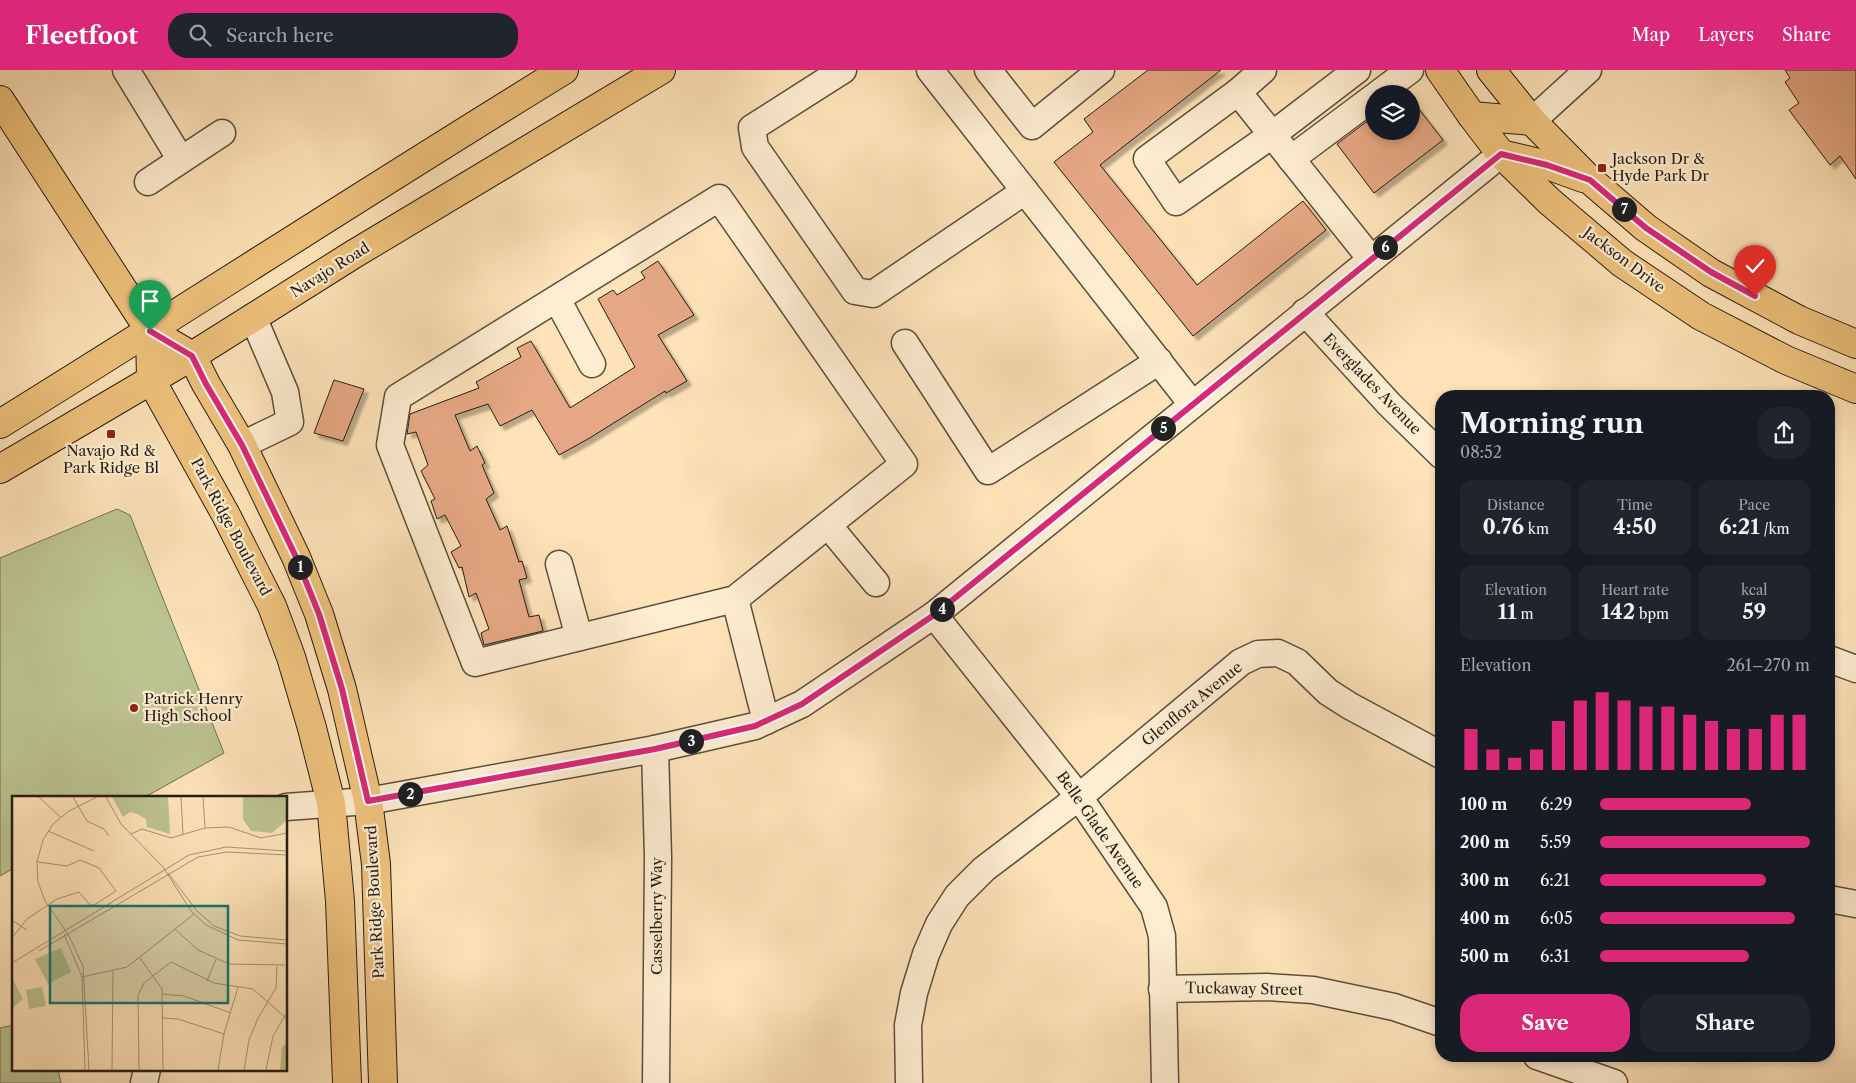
<!DOCTYPE html>
<html lang="en">
<head>
<meta charset="utf-8">
<style>
  body { margin:0; font-family:"Libre Caslon Text",serif; background:#20242c; color:#f1f3f6; height:100vh; display:flex; flex-direction:column; font-size:19px; white-space:nowrap }
  * { box-sizing:border-box; margin:0 }
  p { font-size:16px; color:#9ea1a6 }
  .icon { flex:none; width:28px; height:28px; fill:none; stroke:currentColor; stroke-width:2; stroke-linecap:round; stroke-linejoin:round }
  .map { position:relative; flex:1; overflow:hidden }
  .panel { position:absolute; left:1435px; top:320px; width:400px; height:672px; display:flex; flex-direction:column; background:#171b24; border-radius:20px; box-shadow:0 2px 8px #0003 }
  .panel>* { flex:none }
  .tools { position:absolute; left:1365px; top:15px; display:grid; gap:10px }
  .tools a { display:grid; place-items:center; width:55px; height:55px; border-radius:50%; background:#171b24; box-shadow:0 2px 8px #0003; font-size:25px }
  .pin { position:absolute; display:grid; place-items:center; width:42px; height:42px; color:#fff; margin:-51px -21px; border-radius:50% 50% 50% 0; rotate:-45deg; box-shadow:0 0 5px #0007 }
  .pin .icon { rotate:45deg }
  .km { position:absolute; width:25px; height:25px; margin:-12px; border-radius:50%; background:#222; color:#fff; font-size:14px; line-height:25px; text-align:center }
  .round { display:grid; place-items:center; flex:none; width:52px; height:52px; border-radius:20px; background:#20242c }
  .overview { display:flex; align-items:center; justify-content:space-between; height:85px; padding:0 25px }
  h1 { font-size:28px; font-weight:700; line-height:38px }
  .stats { display:grid; grid-template-columns:repeat(3,1fr); gap:8px; height:85px; padding:5px 25px }
  .stats div { display:grid; align-content:center; border-radius:12px; background:#20242c; text-align:center }
  .stats b { font-size:21px; font-weight:700 }
  .stats small { font-size:14px; font-weight:400 }
  .stats p { font-size:14px }
  .chart { height:140px; padding:10px 25px }
  .chart p { display:flex; justify-content:space-between }
  .chart svg { width:100%; height:90px; margin-top:5px; stroke:#db2777; stroke-width:6 }
  .action { display:flex; gap:10px; margin-top:auto; padding:10px 25px }
  .action a { flex:1; height:58px; border-radius:20px; background:#db2777; color:#fff; font-size:20px; font-weight:700; line-height:58px; text-align:center }
  .action a+a { background:#20242c; color:#f1f3f6 }
  ul { padding:0 25px; list-style:none; font-size:16px }
  li { display:grid; grid-template-columns:80px 60px 1fr; align-items:center; height:38px }
  li i { height:12px; border-radius:6px; background:#db2777 }
  header { display:flex; align-items:center; gap:30px; box-sizing:border-box; height:70px; padding:0 25px; background:#db2777; color:#fff }
  header strong { font-size:24px }
  nav { display:flex; gap:28px; margin-inline-start:auto; font-size:18px }
  .search { width:350px; height:45px; background:#20242c; display:flex; align-items:center; gap:12px; box-sizing:border-box; padding:0 18px; border-radius:20px; color:#9ea1a6; font-size:19px }
  .map>svg:first-child { display:block }
  .pitch { fill:#bcc492; stroke:#717052 }
  .building { fill:#e6a884; stroke:#261c13; filter:url(#shadow) }
  .lines { fill:none; stroke-linecap:round; stroke-linejoin:round }
  .minor-casing { stroke:#5c4e3c; stroke-width:29 }
  .major-casing { stroke:#261c13; stroke-width:30 }
  .minor { stroke:#feedd1; stroke-width:26 }
  .major { stroke:#efc27c; stroke-width:28 }
  .route-casing { stroke:#fff; stroke-width:10 }
  .route { stroke:#db2777; stroke-width:6 }
  .poi-dot { fill:#8f2418; stroke:#feedd1; stroke-width:2 }
  .labels { text-anchor:middle; stroke-width:4.5; stroke-linejoin:round; paint-order:stroke }
  .poi-label { font-size:15px; fill:#261c13; stroke:#feedd1; text-anchor:start }
  .street-label { font-size:15px; fill:#261c13; stroke:#feedd1 }
  .inset-road { fill:none; stroke:#a89376; stroke-width:1 }
  .view { fill:#0f766e; fill-opacity:0.15; stroke:#0f766e; stroke-width:2.5 }
  .inset-edge { fill:none; stroke:#261c13; stroke-width:2.5 }
</style>
</head>
<body>
<header>
<strong>Fleetfoot</strong>
<div class="search"><svg class="icon" aria-label="search" viewBox="0 0 24 24"><circle cx="10" cy="10" r="6"/><path d="M15 15l6 6"/></svg>Search here</div>
<nav><a>Map</a><a>Layers</a><a>Share</a></nav>
</header>
<div class="map">
<svg width="1856" height="1013" viewBox="0 0 1856 1013">
  <defs>
    <filter id="shadow"><feDropShadow dx="4.5" dy="4.5" stdDeviation="1" flood-color="#0004"/></filter>
  </defs>
  <rect width="100%" height="100%" fill="#fee3b8"/>
  <filter id="stains"><feTurbulence type="fractalNoise" baseFrequency=".004" numOctaves="4"/><feColorMatrix values="0 0 0 0 .2 0 0 0 0 .09 0 0 0 0 .02 0 0 0 .5 -.17"/></filter>
  <radialGradient id="worn" r=".72"><stop offset=".6" stop-color="#630" stop-opacity="0"/><stop offset="1" stop-color="#630" stop-opacity=".3"/></radialGradient>
  <g class="pitch">
    <path d="M117,439L130,445L224,683L145,727H14V798L0,806V488Z"/>
    <path d="M14,955V999H58L61,1013H0V958Z"/>
  </g>
  <g class="building">
    <path d="M1148,0H1221L1100,95L1197,215L1303,131L1326,160L1193,266L1054,92L1093,62L1084,49Z"/>
    <path d="M1785,0H1856V109L1840,86L1830,95L1789,40L1799,33L1785,12L1790,8Z"/>
    <path d="M1411,29L1443,70L1374,123L1337,74L1374,46V61H1411Z"/>
    <path d="M658,191L694,245L658,265L687,311L666,323L665,321L588,369L559,385L532,340L500,356L488,334L455,345L470,381L477,376L485,393L482,395L494,423L486,429L500,460L507,456L519,492L522,491L527,508L519,510L529,547L539,545L543,561L484,575L481,563L489,559L476,523L469,527L462,497L459,498L451,482L461,476L445,445L437,449L431,431L435,429L421,401L428,395L416,362L407,364L410,344L479,318L476,312L521,287L517,278L531,271L570,338L635,297L598,229L613,220L617,225L645,208L641,202Z"/>
    <path d="M334,310L364,319L343,371L314,363Z"/>
  </g>
  <g class="lines">
    <defs>
      <g id="minor">
        <path d="M126,0L181,90L148,112"/>
        <path d="M843,0L752,58L755,77L855,221L873,224L1025,121"/>
        <path d="M930,0L1192,334"/>
        <path d="M988,0L1032,56L1101,0"/>
        <path d="M1357,0L1272,65L1176,132L1147,89L1238,22L1371,189"/>
        <path d="M1238,22L1263,0"/>
        <path d="M1378,24L1410,0"/>
        <path d="M1532,51L1588,0"/>
        <path d="M1291,89L1374,27"/>
        <path d="M181,90L222,63"/>
        <path d="M557,229L592,294"/>
        <path d="M1305,242L1389,334L1441,385"/>
        <path d="M905,273L988,401L1159,291"/>
        <path d="M242,375L290,352L285,322L253,247"/>
        <path d="M828,455L876,513"/>
        <path d="M559,494L579,567"/>
        <path d="M735,529L475,593L390,375L398,327L719,128L904,394L735,529L766,651"/>
        <path d="M934,545L1079,727L1154,837L1162,866L1165,1013"/>
        <path d="M1829,589L1856,599"/>
        <path d="M655,679L658,787L656,1013"/>
        <path d="M286,737L368,731L655,679L755,656L802,634L934,545L1501,84"/>
        <path d="M1829,829L1856,834"/>
        <path d="M1162,919L1267,917L1313,920L1394,937L1441,953"/>
        <path d="M1537,986L1614,1013"/>
        <path d="M144,1013L147,999"/>
        <path d="M909,1013L908,955L914,923L926,884L939,854L957,826L984,799L1079,727L1241,592L1258,584L1278,583L1297,592L1328,622L1350,636L1441,685"/>
      </g>
      <g id="major">
        <path d="M1440,0L1472,46L1501,84L1549,131L1622,193L1701,246L1786,290L1856,319"/>
        <path d="M1491,0L1532,51L1590,110L1646,158L1711,203L1799,250L1856,274"/>
        <path d="M0,30L150,261L192,286L206,314L242,375L296,487L319,544L342,619L368,731L376,794L383,1013"/>
        <path d="M1472,46L1532,51"/>
        <path d="M1501,84L1547,95L1583,108"/>
        <path d="M150,261L151,310L226,445L272,536L291,587L312,658L331,733L340,831L347,1013"/>
        <path d="M0,354C189,237 375,116 564,0"/>
        <path d="M0,399L192,286L354,184L661,0"/>
      </g>
    </defs>
    <use href="#minor" class="minor-casing"/>
    <use href="#major" class="major-casing"/>
    <use href="#minor" class="minor"/>
    <use href="#major" class="major"/>
  </g>
  <g class="lines">
    <defs>
      <path id="route" d="M150,261L192,286L206,314L242,375L296,487L319,544L342,619L368,731L655,679L755,656L802,634L934,545L1501,84L1547,95L1590,110L1646,158L1711,202L1755,226"/>
    </defs>
    <use href="#route" class="route-casing"/>
    <use href="#route" class="route"/>
  </g>
  <g class="poi-dot">
    <rect x="1597" y="93" width="10" height="10" rx="2.5"/>
    <rect x="106" y="359" width="10" height="10" rx="2.5"/>
    <circle cx="134" cy="638" r="5"/>
  </g>
  <g class="labels">
    <g class="poi-label">
      <text x="1612" y="94">Jackson Dr &amp;<tspan x="1612" dy="17">Hyde Park Dr</tspan></text>
      <text x="111" y="386" text-anchor="middle">Navajo Rd &amp;<tspan x="111" dy="17">Park Ridge Bl</tspan></text>
      <text x="144" y="634">Patrick Henry<tspan x="144" dy="17">High School</tspan></text>
    </g>
    <g class="street-label">
      <text transform="translate(1624 190) rotate(37)" y="5">Jackson Drive</text>
      <text transform="translate(330 200) rotate(-32)" y="5">Navajo Road</text>
      <text transform="translate(1372 314) rotate(46)" y="5">Everglades Avenue</text>
      <text transform="translate(231 457) rotate(62)" y="5">Park Ridge Boulevard</text>
      <text transform="translate(1192 634) rotate(-39)" y="5">Glenflora Avenue</text>
      <text transform="translate(1100 760) rotate(55)" y="5">Belle Glade Avenue</text>
      <text transform="translate(375 832) rotate(-93)" y="5">Park Ridge Boulevard</text>
      <text transform="translate(657 846) rotate(-90)" y="5">Casselberry Way</text>
      <text transform="translate(1244 919) rotate(1)" y="5">Tuckaway Street</text>
    </g>
  </g>
  <g transform="translate(12 726)">
    <rect width="275" height="275" fill="#fee3b8"/>
    <path d="M100,1H156L158,38L135,31L134,23L125,18L118,16L111,21ZM231,1H275V24L260,37L239,35L231,23ZM275,246V274H268L270,251Z" fill="#bcc492"/>
    <path d="M30,191L34,210L17,213L14,194Z" fill="#bcc492"/>
    <path d="M49,152L59,176L36,188L23,163ZM0,182L11,203L0,213Z" fill="#bcc492"/>
    <path class="inset-road" d="M27,1L48,21M61,1L75,25L92,33L97,40M94,1L109,28L151,71L179,115L194,129L226,144L275,148M169,1L171,38M191,1L193,32M36,35L82,55M119,38L130,33L159,42L193,32L217,31L249,42L275,37M156,77L185,115L202,130L228,140L275,144M0,124L15,134M163,133L186,154L217,168L273,169M52,138L70,181L73,274M0,142L15,123L45,103L67,96L78,109H82L104,95L87,72L68,64L55,70L26,66M27,155L186,61L215,56L275,59M128,162L150,193L151,274M0,167L177,59L214,51L275,55M70,181L115,171L182,118M195,185L204,163M150,198L172,200L219,217M150,222L166,223L212,238M77,274L71,170L56,138L33,105L26,86L25,66L31,44L41,28L57,15L85,1M100,274L101,175M127,274L126,199L132,187L159,166L202,187L241,193L275,223M206,274L212,238L226,191M232,274L237,244L246,222L264,192L265,170M254,274L261,240L275,216"/>
    <path class="view" d="M38,110H216V207H38Z"/>
    <rect width="275" height="275" class="inset-edge"/>
  </g>
  <rect width="100%" height="100%" filter="url(#stains)"/>
  <rect width="100%" height="100%" fill="url(#worn)"/>
</svg>
<div class="tools">
<a><svg class="icon" aria-label="layers" viewBox="0 0 24 24"><path d="M12 4l9 5-9 5-9-5zM3 14l9 5 9-5"/></svg></a>
</div>
<div class="pin" style="left:150px;top:261px;background:#1e9e55"><svg class="icon" aria-label="arrive" viewBox="0 0 24 24"><path d="M6 21V4h12l-3 4 3 4H6"/></svg></div>
<div class="pin" style="left:1755px;top:226px;background:#d93025"><svg class="icon" aria-label="check" viewBox="0 0 24 24"><path d="M5 12l5 5 9-10"/></svg></div>
<b class="km" style="left:300px;top:497px">1</b>
<b class="km" style="left:410px;top:724px">2</b>
<b class="km" style="left:691px;top:671px">3</b>
<b class="km" style="left:942px;top:539px">4</b>
<b class="km" style="left:1163px;top:358px">5</b>
<b class="km" style="left:1385px;top:177px">6</b>
<b class="km" style="left:1624px;top:139px">7</b>
<section class="panel">
<div class="overview"><div><h1>Morning run</h1><p>08:52</p></div><a class="round"><svg class="icon" aria-label="share" viewBox="0 0 24 24"><path d="M12 15V3M7 8l5-5 5 5M5 13v7h14v-7"/></svg></a></div>
<div class="stats">
<div><p>Distance</p><b>0.76<small> km</small></b></div>
<div><p>Time</p><b>4:50</b></div>
<div><p>Pace</p><b>6:21<small> /km</small></b></div>
</div>
<div class="stats">
<div><p>Elevation</p><b>11<small> m</small></b></div>
<div><p>Heart rate</p><b>142<small> bpm</small></b></div>
<div><p>kcal</p><b>59</b></div>
</div>
<div class="chart"><p><span>Elevation</span>261–270 m</p>
<svg viewBox="0 0 160 44" preserveAspectRatio="none"><path d="M5 44V24M15 44V34M25 44V38M35 44V34M45 44V20M55 44V10M65 44V6M75 44V10M85 44V13M95 44V13M105 44V17M115 44V20M125 44V24M135 44V24M145 44V17M155 44V17"/></svg>
</div>
<ul>
<li><b>100 m</b>6:29<i style="width:72%"></i></li>
<li><b>200 m</b>5:59<i style="width:100%"></i></li>
<li><b>300 m</b>6:21<i style="width:79%"></i></li>
<li><b>400 m</b>6:05<i style="width:93%"></i></li>
<li><b>500 m</b>6:31<i style="width:71%"></i></li>
</ul>
<div class="action"><a>Save</a><a>Share</a></div>
</section>
</div>
</body>
</html>
